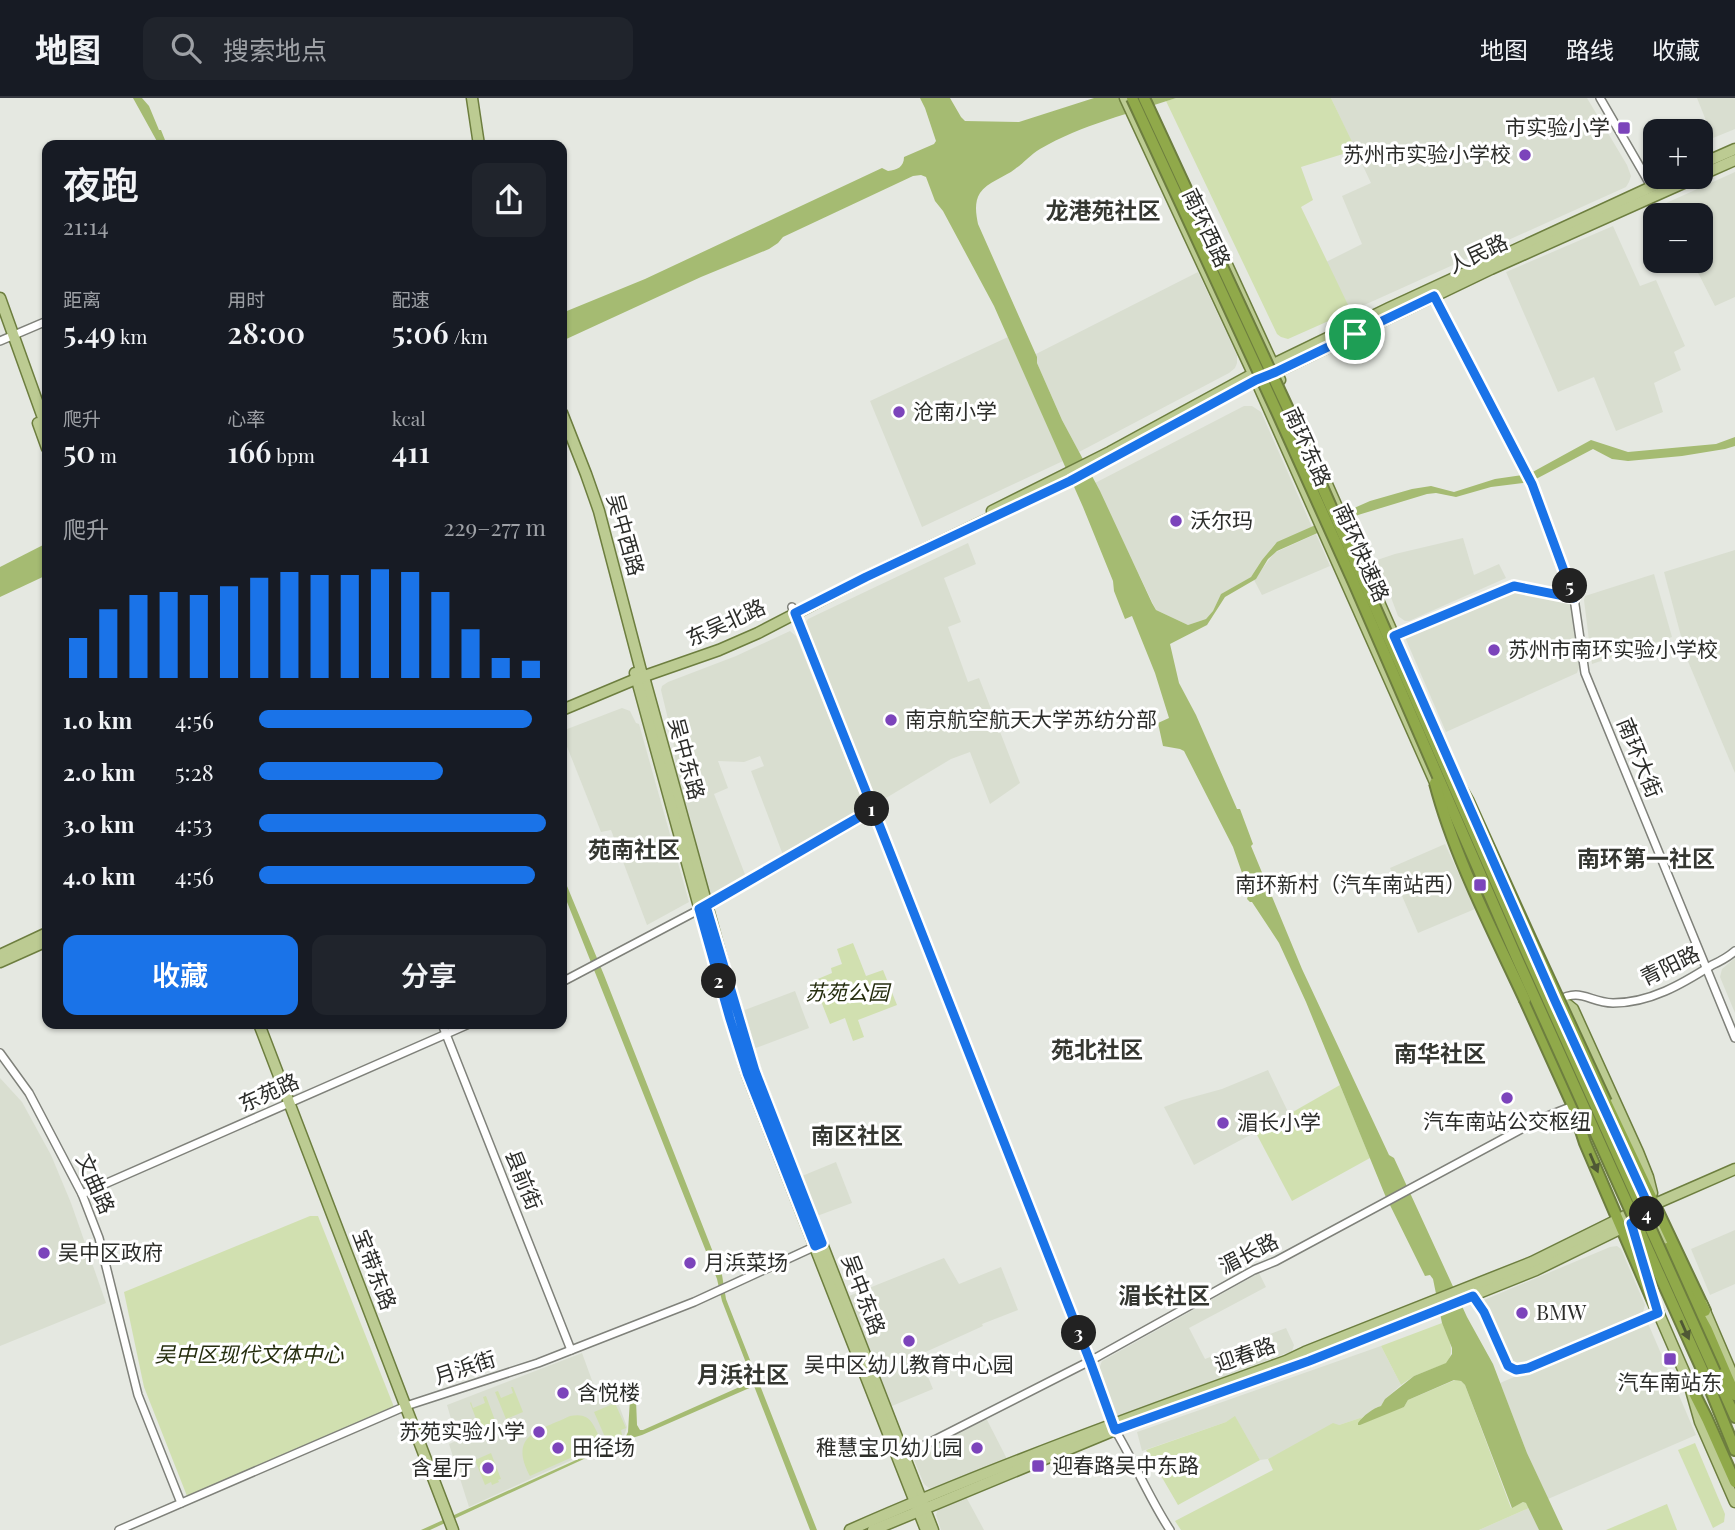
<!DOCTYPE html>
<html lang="zh">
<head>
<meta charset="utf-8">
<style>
  body { margin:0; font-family:"Playfair Display","Noto Sans SC",serif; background:#20242c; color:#f1f3f6; height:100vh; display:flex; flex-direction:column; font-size:26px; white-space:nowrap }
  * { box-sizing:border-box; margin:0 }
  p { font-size:23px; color:#9ea1a6 }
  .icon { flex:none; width:38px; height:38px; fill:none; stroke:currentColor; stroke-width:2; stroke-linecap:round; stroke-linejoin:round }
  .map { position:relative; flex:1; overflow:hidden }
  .panel { position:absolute; left:42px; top:42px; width:525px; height:889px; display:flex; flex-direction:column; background:#171b24; border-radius:14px; box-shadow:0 2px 5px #0004 }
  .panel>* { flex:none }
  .fabs { position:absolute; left:1643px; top:21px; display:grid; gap:14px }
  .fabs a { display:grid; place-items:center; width:70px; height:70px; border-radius:14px; background:#171b24; box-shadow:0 2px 5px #0004; font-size:35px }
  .pin { position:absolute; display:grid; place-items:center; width:60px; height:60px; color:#fff; margin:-30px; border:4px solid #fff; border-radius:50%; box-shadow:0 2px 7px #0007 }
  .km { position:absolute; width:35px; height:35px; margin:-18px; border-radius:50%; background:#222; color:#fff; font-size:19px; line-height:35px; text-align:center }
  .round { display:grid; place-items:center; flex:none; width:74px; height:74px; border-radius:14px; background:#20242c }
  .overview { display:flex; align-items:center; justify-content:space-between; height:119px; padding:0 21px }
  h1 { font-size:38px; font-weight:600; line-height:52px }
  .stats { display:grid; grid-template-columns:repeat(3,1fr); gap:10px; height:119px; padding:7px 21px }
  .stats div { display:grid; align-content:center }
  .stats b { font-size:30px; font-weight:600 }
  .stats small { font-size:19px; font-weight:400 }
  .stats p { font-size:19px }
  .chart { height:196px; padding:14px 21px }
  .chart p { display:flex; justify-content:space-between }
  .chart svg { width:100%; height:126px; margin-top:7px; stroke:#1a73e8; stroke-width:6 }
  .button { display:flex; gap:14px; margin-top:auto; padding:14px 21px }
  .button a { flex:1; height:80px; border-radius:14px; background:#1a73e8; color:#fff; font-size:28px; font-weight:600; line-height:80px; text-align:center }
  .button a+a { background:#20242c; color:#f1f3f6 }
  ul { padding:0 21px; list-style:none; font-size:23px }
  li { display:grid; grid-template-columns:112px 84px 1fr; align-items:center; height:52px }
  li i { height:18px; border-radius:9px; background:#1a73e8 }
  header { display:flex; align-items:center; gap:42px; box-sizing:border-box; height:98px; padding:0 35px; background:#171b24; border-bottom:2px solid #363941 }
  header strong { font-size:33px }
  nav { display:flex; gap:38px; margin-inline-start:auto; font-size:24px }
  .search { width:490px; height:63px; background:#20242c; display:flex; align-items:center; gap:18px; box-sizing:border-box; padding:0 24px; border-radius:14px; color:#9ea1a6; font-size:26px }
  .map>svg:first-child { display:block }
  .built { fill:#d9ded0 }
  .green { fill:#d1e0b0 }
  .water { fill:#a5bb72 }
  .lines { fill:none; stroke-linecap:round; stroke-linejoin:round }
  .minor-casing { stroke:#7f817a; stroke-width:10 }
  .major-casing { stroke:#6d7e3f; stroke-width:13 }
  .highway-casing { stroke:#6d7e3f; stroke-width:14 }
  .minor { stroke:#fff; stroke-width:7 }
  .major { stroke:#bccb92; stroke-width:10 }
  .highway { stroke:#90a94a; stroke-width:10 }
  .highway-bridge-casing { stroke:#6d7e3f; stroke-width:14; stroke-linecap:butt }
  .highway-bridge { stroke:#90a94a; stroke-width:10 }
  .oneway { fill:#4f5835 }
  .route-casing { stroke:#fff; stroke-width:14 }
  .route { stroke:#1a73e8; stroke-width:9 }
  .poi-dot { fill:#7c44bb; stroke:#fff; stroke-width:2.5 }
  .labels { text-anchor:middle; stroke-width:6; stroke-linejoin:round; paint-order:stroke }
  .poi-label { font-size:21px; fill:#2c2d2a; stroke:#fff; text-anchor:start }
  .street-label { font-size:21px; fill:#2c2d2a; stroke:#fff }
  .park-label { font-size:21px; font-style:italic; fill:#252d0e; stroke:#fff }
  .neighbourhood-label { font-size:23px; font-weight:bold; fill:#353731; stroke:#fff }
</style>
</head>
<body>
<header>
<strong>地图</strong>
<div class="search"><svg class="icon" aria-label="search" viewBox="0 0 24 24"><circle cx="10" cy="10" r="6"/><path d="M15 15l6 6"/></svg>搜索地点</div>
<nav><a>地图</a><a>路线</a><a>收藏</a></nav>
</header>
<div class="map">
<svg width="1735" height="1432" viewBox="0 0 1735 1432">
  <rect width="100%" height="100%" fill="#e5e8e1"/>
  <g class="built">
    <path d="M1331,0H1587L1627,67L1631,78L1629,84L1626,89L1351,213L1326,164L1362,146L1342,98L1371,85Z"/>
    <path d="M1697,0H1735V31L1713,40Z"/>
    <path d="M1735,74V199L1715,208L1692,163H1701V117H1670L1664,106Z"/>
    <path d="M1613,128L1640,188L1656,182L1685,248L1674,254L1681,272L1654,285L1663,314L1616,333L1594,279L1558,294L1506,174Z"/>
    <path d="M1198,174L1237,257V265L1235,270L1229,275L1079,354L1062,322L1037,265L1036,256Z"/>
    <path d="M1008,239L1063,363L922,429L870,303Z"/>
    <path d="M1244,308H1252L1261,314L1312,429L1275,446L1262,462L1251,479L1221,496L1213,513L1206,521L1188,527L1156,512L1095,385Z"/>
    <path d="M1316,436L1330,468L1262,497L1254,482L1274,455Z"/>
    <path d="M1463,440L1474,477L1499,466L1506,480L1409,523H1405L1398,518L1377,462L1395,456Z"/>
    <path d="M968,445L976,466L944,480L961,524L948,529L968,584L979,580L1020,685L990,706L970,654L951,661L876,706L825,579L824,571L806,527V524L808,521Z"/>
    <path d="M1735,452V675L1687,561L1664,474Z"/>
    <path d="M1654,476L1672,539L1592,566L1584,502L1585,498Z"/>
    <path d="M1517,490L1567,498L1571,504L1580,567L1577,575L1446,634L1404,537Z"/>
    <path d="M790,533L796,538L865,709L783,757L751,673L764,668L760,658L744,664L718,663L728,690L714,696L746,779L712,797L708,793L677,675L673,642L661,592L662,588L668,584L736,558Z"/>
    <path d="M622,610L630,613L636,625L639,626L689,804L647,827L611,732L601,734L562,636V633Z"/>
    <path d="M1445,746L1475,811L1418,835L1390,770Z"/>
    <path d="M1735,860V915L1720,879L1722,871Z"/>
    <path d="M795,893L809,930L753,951L742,913Z"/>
    <path d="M1268,972L1289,1016L1194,1067L1164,1009L1182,1002L1222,991Z"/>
    <path d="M0,980L22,1004L51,1057L71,1105L106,1205L0,1248Z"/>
    <path d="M836,1064L852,1105L817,1118L802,1078Z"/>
    <path d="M1735,1132V1186L1710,1197L1691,1151Z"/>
    <path d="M1617,1148L1621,1151L1645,1207L1643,1214L1522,1266L1516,1267L1511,1264L1484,1202L1610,1149Z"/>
    <path d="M944,1160L959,1186L1001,1169L1018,1212L982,1226L983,1228L919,1257L933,1291L892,1308L849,1198Z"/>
    <path d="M1259,1175L1266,1189L1189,1230L1205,1261L1286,1230L1294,1247L1292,1253L1117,1319L1099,1271L1102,1263Z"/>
    <path d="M1647,1223L1696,1337L1548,1401L1527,1355L1500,1285Z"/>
    <path d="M1381,1248L1401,1287L1385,1301L1382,1308L1377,1309L1363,1319L1339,1327L1268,1361L1260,1362L1235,1319L1226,1324L1142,1353L1137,1334Z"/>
    <path d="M582,1255L601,1307L617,1302L627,1329L624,1338L469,1409L449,1346L456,1343L451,1328L452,1324L447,1307Z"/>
    <path d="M986,1320L1007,1361L938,1389L929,1390L924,1386L912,1357Z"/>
    <path d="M965,1397L984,1432H941L936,1417L938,1411Z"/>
    <path d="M1529,1410L1539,1432H1479Z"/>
  </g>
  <g class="green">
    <path d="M1176,0H1331L1356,52L1301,69L1313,102L1301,109L1351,213L1288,241L1281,239L1277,236L1166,3Z"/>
    <path d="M853,845L866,878L883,872L897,907L858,922L864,939L853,943L845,920L830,926L813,883L832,875L831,870L842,866L837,851Z"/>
    <path d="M1340,987L1370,1060L1292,1103L1256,1035Z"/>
    <path d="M310,1118H318L394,1309L391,1311L187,1398L144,1289L124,1194Z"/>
    <path d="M1442,1225C1448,1239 1456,1252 1447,1265L1414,1278L1401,1287L1381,1248Z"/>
    <path d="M1455,1282L1461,1283L1465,1287L1511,1410L1523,1404L1527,1405L1529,1410L1479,1432H1181L1175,1423L1273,1372L1268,1361L1333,1325L1339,1327L1363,1319L1361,1321L1404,1309L1408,1302Z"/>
    <path d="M511,1289H513L523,1314L506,1321L495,1294L498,1293L501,1300L513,1295Z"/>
    <path d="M486,1298L496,1325L480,1331L470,1305L471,1304L473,1310L485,1305L483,1299Z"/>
    <path d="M615,1305L626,1330L621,1332L622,1337L530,1378C508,1336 539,1333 570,1318C592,1314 592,1327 601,1341L605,1339L594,1314Z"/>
    <path d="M1235,1318L1260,1362L1178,1407L1146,1352L1226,1324Z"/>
    <path d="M1695,1345L1725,1416L1724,1424L1713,1430L1678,1352Z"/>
    <path d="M491,1355L501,1381L498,1382L499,1384L492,1387L491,1384L485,1387L475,1362Z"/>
    <path d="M1667,1406L1677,1432H1606Z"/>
  </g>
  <g class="water">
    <path d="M133,0H142L149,8L159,32H161L167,47H159Z"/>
    <path d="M920,0H950L961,19L965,23L1019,24L1094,0H1176C1131,15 1081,27 1040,51C1031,56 1024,65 1015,71C1005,79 987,84 980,95C974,104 976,116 978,126L1037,259V265L1062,322L1100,393L1152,505L1156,512L1188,527L1206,521L1213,513L1221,496L1251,479L1262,462L1277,444L1370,403L1412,391L1431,388L1454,394L1495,381L1529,376L1591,342L1628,354L1716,346L1735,339V348L1725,351L1682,358L1628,363L1612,361L1593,351L1536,381L1523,385L1491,389L1456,399L1436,395L1427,396L1358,417L1277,453L1268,461L1256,481L1225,499L1207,527L1170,546L1179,585L1196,617L1237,711H1240L1253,746L1251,748L1302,871L1389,1057L1394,1060L1467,1219L1493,1266L1527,1355L1563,1432H1539L1526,1405L1523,1404L1512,1410L1465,1287L1461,1283L1454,1282L1408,1302L1404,1309L1360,1327H1358V1325C1363,1318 1373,1310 1381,1308L1385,1301L1414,1278L1446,1265L1452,1256V1250L1442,1225L1433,1181L1430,1177L1425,1178L1385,1097L1306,904L1279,845L1252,804H1250L1247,801L1249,795L1233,749L1184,653L1180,651L1163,648L1158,625L1169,620L1155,575L1132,518L1125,521L1114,493L1113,483L1083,409L994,208L943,113L935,103L926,79L921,77L913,78L783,139L778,145L769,151L701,179L562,243V215L645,181L882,70L888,73C897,72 904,69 904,59L934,46L936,43L925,10Z"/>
    <path d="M47,445V477L0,499V469Z"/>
    <path d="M562,776L604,877L722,1177L726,1201L817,1432H810L754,1288L642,1337L625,1342L430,1432H421L625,1340L628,1334L630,1301L636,1302L637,1327L640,1332H643L753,1283L722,1203L717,1181L567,804L562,791Z"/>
  </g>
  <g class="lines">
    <defs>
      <g id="minor">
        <path d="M1600,0L1651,88"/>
        <path d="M1433,195L1533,386L1574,500L1585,575L1735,940"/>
        <path d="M0,243L47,223"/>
        <path d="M792,509L874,711L1115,1332C1135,1365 1149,1400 1170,1432"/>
        <path d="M1390,539L1514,487L1574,500"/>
        <path d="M562,884L706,808L874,711"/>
        <path d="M1557,903C1581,889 1588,904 1613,905C1650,905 1682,886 1712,867C1721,863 1728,859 1735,853"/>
        <path d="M442,926L571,1252"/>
        <path d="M0,955L29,995L82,1096L99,1140L138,1297L181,1405"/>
        <path d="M82,1096L469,926"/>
        <path d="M1473,1198L1484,1214L1508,1268L1516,1272L1528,1270L1658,1215"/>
        <path d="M905,1357L1090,1263L1254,1172L1276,1163L1540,1021L1573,1008"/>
        <path d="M119,1432L406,1308L538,1265L694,1204L818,1147"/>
      </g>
      <g id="major">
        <path d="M472,0L479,47"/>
        <path d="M1125,0L1256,282L1438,691"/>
        <path d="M1701,66L1735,51"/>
        <path d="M1701,77L1735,62"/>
        <path d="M1200,108L1280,282"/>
        <path d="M0,200L47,331"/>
        <path d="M562,315L586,376L599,413L641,573L644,579L726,876L755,973L933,1432"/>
        <path d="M38,325L47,350"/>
        <path d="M1304,334L1463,695"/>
        <path d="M992,413L1110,354L1253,276L1389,210L1673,79"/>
        <path d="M635,575L718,878L747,976L926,1432"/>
        <path d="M562,612L636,581L719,552L758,535L866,479L1070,382L1256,282L1277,274L1491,171L1697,79"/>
        <path d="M0,857L47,835"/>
        <path d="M0,864L47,843"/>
        <path d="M1556,904L1568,907L1573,911L1638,1054L1648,1079L1652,1095"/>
        <path d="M259,926L453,1432"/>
        <path d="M1600,1003L1651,1113L1666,1141"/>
        <path d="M1648,1109L1735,1071"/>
        <path d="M1630,1120L1648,1183"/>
        <path d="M1702,1206L1735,1283"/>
        <path d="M1655,1207L1689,1285L1700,1324L1735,1404"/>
        <path d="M1277,1273L1309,1263L1536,1172L1628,1127"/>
        <path d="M850,1432C993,1369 1139,1316 1286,1263L1305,1254L1532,1164L1625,1118"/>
        <path d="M873,1432L1115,1332"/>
      </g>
      <g id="highway">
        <path d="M1525,902L1573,1008L1585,1045L1658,1215"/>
        <path d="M1606,1004L1705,1213"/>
        <path d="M1667,1150L1688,1197L1707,1232L1735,1297"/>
        <path d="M1715,1274L1735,1319"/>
        <path d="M1705,1278L1735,1352"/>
        <path d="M1689,1285L1707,1321L1735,1384"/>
      </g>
    </defs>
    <use href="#minor" class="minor-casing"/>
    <use href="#major" class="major-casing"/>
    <use href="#highway" class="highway-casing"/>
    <use href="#minor" class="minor"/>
    <use href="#major" class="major"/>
    <use href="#highway" class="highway"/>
    <defs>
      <g id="highway-bridge">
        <path d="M1132,0L1278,316L1354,485L1516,858L1705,1278"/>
        <path d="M1144,0L1288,311L1526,853L1715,1274"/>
        <path d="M1435,685C1454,758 1493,833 1525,902"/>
        <path d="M1460,689L1468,703L1531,842L1606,1004"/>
      </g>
    </defs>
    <use href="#highway-bridge" class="highway-bridge-casing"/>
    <use href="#highway-bridge" class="highway-bridge"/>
  </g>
  <defs><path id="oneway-solid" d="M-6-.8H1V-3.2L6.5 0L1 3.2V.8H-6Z" transform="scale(1.75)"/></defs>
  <g class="oneway">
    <use href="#oneway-solid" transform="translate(1594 1065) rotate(67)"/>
    <use href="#oneway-solid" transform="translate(1685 1232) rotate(66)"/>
  </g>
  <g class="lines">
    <defs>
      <path id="route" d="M1355,236L1276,274L1256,282L1070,383L866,479L795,515L873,711L706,808L755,973L822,1145L815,1148L747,975L730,921L699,811L873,711L1090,1263L1115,1332L1309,1263L1473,1198L1484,1214L1508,1268L1516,1272L1528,1270L1658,1215L1631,1125L1651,1113L1555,903L1394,538L1514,488L1574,500L1532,386L1434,198L1355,236"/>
    </defs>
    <use href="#route" class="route-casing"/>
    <use href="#route" class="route"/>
  </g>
  <g class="poi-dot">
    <rect x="1617" y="23" width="14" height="14" rx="3.5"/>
    <circle cx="1525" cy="57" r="7"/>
    <circle cx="899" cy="314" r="7"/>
    <circle cx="1176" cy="423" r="7"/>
    <circle cx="1494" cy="552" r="7"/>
    <circle cx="891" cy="622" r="7"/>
    <rect x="1473" y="780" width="14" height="14" rx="3.5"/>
    <circle cx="1507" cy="1000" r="7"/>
    <circle cx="1223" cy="1025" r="7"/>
    <circle cx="44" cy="1155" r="7"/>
    <circle cx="690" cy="1165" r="7"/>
    <circle cx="1522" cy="1215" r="7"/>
    <circle cx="909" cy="1243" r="7"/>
    <rect x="1663" y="1254" width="14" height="14" rx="3.5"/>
    <circle cx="563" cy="1295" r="7"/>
    <circle cx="539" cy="1334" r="7"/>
    <circle cx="558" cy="1350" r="7"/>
    <circle cx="977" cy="1350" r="7"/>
    <rect x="1031" y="1361" width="14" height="14" rx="3.5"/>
    <circle cx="488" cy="1370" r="7"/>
  </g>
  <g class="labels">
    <g class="poi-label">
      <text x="1610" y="37" text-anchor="end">市实验小学</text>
      <text x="1511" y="64" text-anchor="end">苏州市实验小学校</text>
      <text x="913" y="321">沧南小学</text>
      <text x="1190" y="430">沃尔玛</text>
      <text x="1508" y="559">苏州市南环实验小学校</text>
      <text x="905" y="629">南京航空航天大学苏纺分部</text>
      <text x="1466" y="794" text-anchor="end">南环新村（汽车南站西）</text>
      <text x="1507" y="1031" text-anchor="middle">汽车南站公交枢纽</text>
      <text x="1237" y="1032">湄长小学</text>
      <text x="58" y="1162">吴中区政府</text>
      <text x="704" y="1172">月浜菜场</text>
      <text x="1536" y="1222">BMW</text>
      <text x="909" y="1274" text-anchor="middle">吴中区幼儿教育中心园</text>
      <text x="1670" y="1292" text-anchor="middle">汽车南站东</text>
      <text x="577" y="1302">含悦楼</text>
      <text x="525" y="1341" text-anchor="end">苏苑实验小学</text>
      <text x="572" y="1357">田径场</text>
      <text x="963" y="1357" text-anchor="end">稚慧宝贝幼儿园</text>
      <text x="1052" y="1375">迎春路吴中东路</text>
      <text x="474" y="1377" text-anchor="end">含星厅</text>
    </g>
    <g class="street-label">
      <text transform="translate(1206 130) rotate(65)" y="7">南环西路</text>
      <text transform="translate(1478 156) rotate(-25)" y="7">人民路</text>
      <text transform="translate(1307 349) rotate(66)" y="7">南环东路</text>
      <text transform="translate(625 437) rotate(74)" y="7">吴中西路</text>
      <text transform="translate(1361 455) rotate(66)" y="7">南环快速路</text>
      <text transform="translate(726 525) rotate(-24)" y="7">东吴北路</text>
      <text transform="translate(1639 660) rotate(68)" y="7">南环大街</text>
      <text transform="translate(686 661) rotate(75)" y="7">吴中东路</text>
      <text transform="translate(1670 868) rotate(-26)" y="7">青阳路</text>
      <text transform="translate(269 995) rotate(-24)" y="7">东苑路</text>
      <text transform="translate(523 1082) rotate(68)" y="7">县前街</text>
      <text transform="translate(95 1086) rotate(66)" y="7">文曲路</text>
      <text transform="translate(1249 1156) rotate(-27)" y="7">湄长路</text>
      <text transform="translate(374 1172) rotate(69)" y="7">宝带东路</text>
      <text transform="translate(863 1197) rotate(69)" y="7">吴中东路</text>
      <text transform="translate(1245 1257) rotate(-20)" y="7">迎春路</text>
      <text transform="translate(465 1270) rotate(-18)" y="7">月浜街</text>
    </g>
    <g class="park-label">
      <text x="847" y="902">苏苑公园</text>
      <text x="249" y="1264">吴中区现代文体中心</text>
    </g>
    <g class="neighbourhood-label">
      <text x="1103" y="121">龙港苑社区</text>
      <text x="634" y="760">苑南社区</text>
      <text x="1646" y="769">南环第一社区</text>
      <text x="1097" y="960">苑北社区</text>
      <text x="1440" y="964">南华社区</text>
      <text x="857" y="1046">南区社区</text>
      <text x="1164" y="1206">湄长社区</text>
      <text x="743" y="1285">月浜社区</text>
    </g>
  </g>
</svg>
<div class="fabs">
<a>+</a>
<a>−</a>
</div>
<div class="pin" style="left:1355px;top:236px;background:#1e9e55"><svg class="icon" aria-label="arrive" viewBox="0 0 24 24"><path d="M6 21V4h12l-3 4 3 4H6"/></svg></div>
<b class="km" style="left:872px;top:711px">1</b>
<b class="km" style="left:719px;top:883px">2</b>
<b class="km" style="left:1079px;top:1235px">3</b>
<b class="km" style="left:1647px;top:1116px">4</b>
<b class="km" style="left:1570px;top:488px">5</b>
<section class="panel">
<div class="overview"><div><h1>夜跑</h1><p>21:14</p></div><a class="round"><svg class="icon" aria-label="share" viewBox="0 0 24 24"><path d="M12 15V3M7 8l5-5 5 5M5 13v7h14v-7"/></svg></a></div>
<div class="stats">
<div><p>距离</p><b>5.49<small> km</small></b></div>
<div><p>用时</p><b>28:00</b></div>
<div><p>配速</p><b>5:06<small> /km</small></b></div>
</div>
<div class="stats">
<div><p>爬升</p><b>50<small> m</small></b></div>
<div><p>心率</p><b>166<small> bpm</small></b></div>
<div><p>kcal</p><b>411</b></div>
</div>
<div class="chart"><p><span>爬升</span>229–277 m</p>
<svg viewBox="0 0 160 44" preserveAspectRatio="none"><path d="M5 44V30M15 44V20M25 44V15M35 44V14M45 44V15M55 44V12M65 44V9M75 44V7M85 44V8M95 44V8M105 44V6M115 44V7M125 44V14M135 44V27M145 44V37M155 44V38"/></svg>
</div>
<ul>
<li><b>1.0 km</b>4:56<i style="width:95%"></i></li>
<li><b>2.0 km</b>5:28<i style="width:64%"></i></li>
<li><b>3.0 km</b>4:53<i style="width:100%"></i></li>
<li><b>4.0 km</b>4:56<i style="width:96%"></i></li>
</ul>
<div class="button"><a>收藏</a><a>分享</a></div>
</section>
</div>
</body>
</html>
